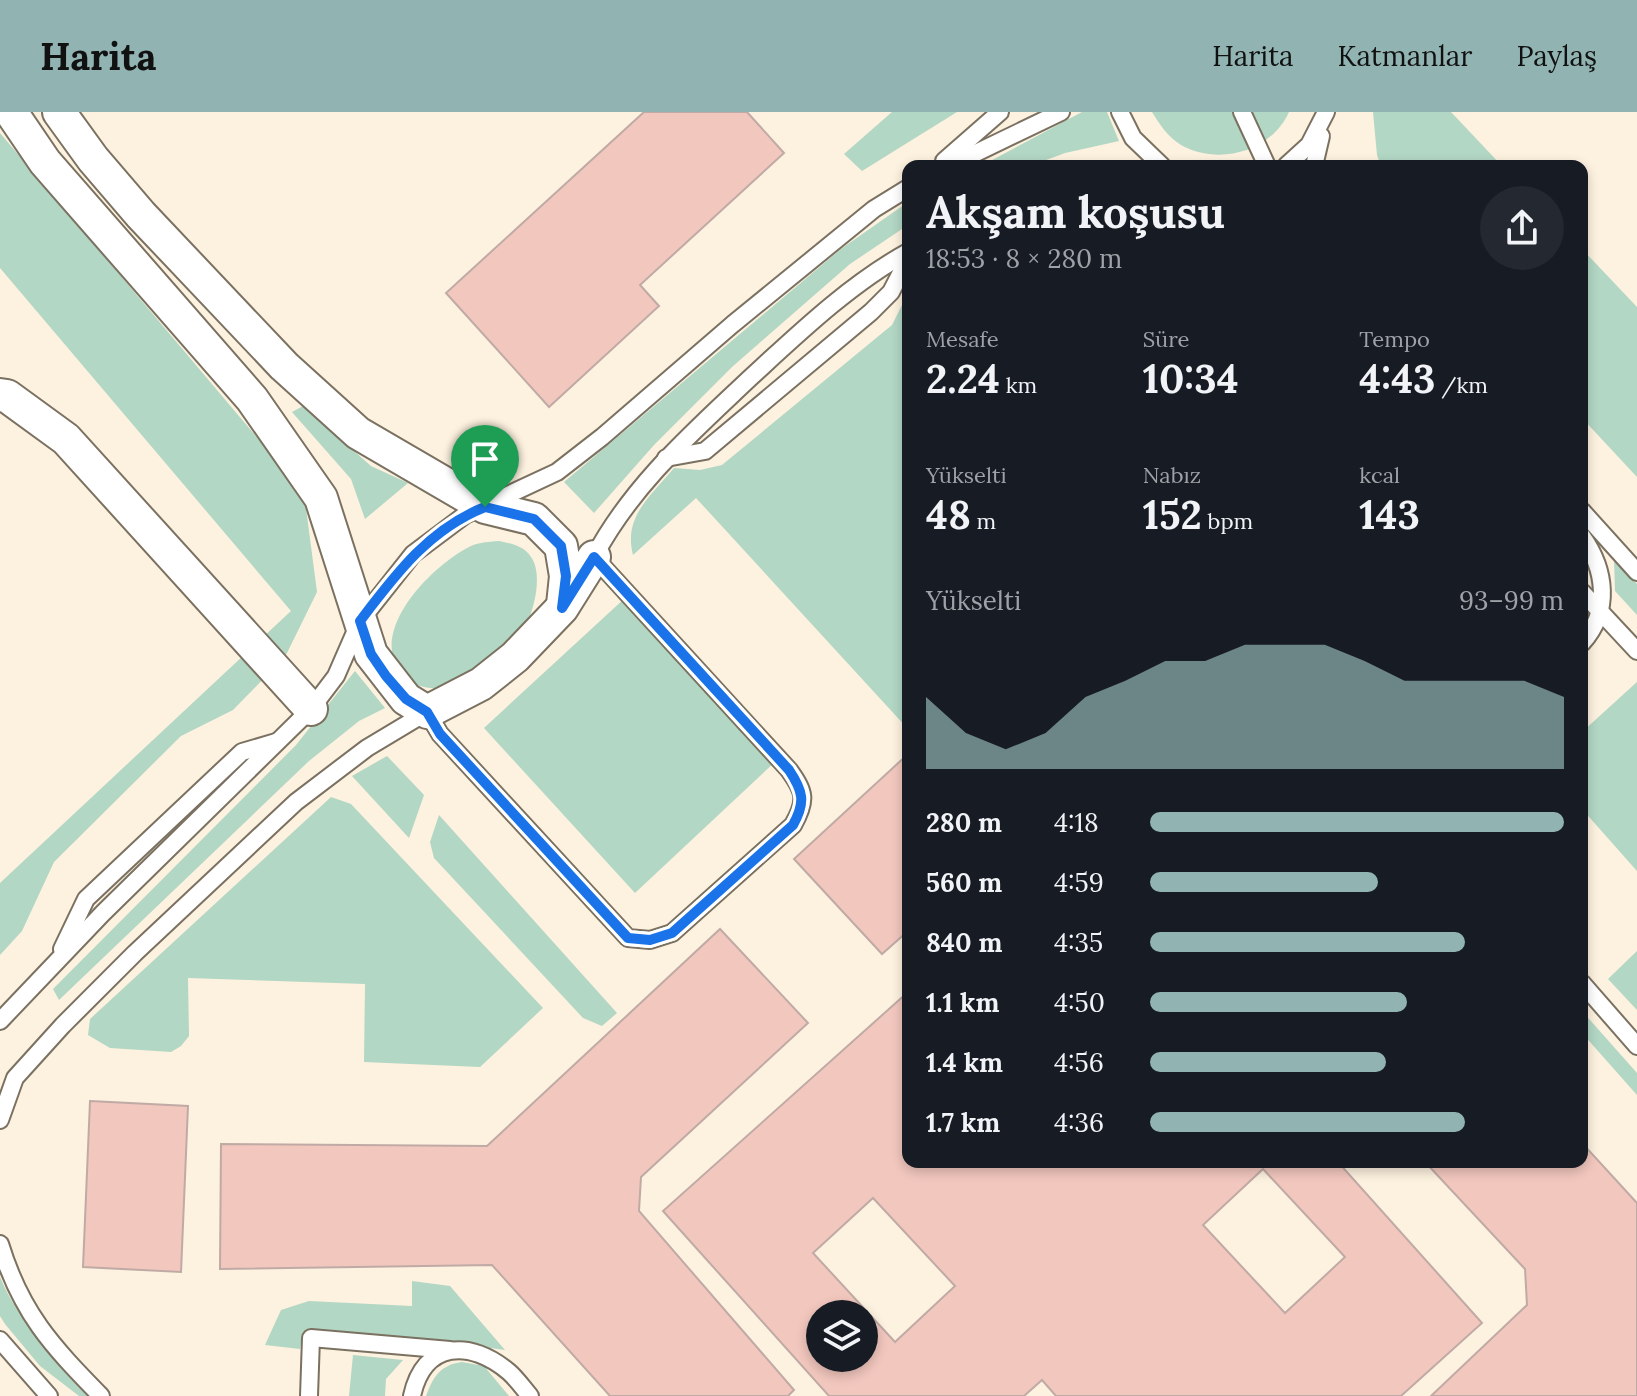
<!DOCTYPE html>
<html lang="tr">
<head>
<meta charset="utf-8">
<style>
  body { margin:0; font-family:Lora,serif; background:#242831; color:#f1f3f6; height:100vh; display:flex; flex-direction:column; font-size:30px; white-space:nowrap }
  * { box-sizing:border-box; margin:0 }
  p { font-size:26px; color:#9ea1a6 }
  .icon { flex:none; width:44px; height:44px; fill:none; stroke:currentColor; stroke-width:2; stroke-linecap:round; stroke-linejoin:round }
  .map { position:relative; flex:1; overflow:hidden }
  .panel { position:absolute; left:902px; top:48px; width:686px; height:1008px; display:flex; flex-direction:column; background:#171b24; border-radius:16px; box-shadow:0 4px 12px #0003 }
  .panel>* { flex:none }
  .buttons { position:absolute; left:806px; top:1188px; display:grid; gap:16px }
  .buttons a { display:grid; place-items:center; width:72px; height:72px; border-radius:50%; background:#171b24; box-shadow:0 4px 12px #0003; font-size:40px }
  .pin { position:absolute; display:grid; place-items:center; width:68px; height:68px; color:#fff; margin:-82px -34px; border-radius:50% 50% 50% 0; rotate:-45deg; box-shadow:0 0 8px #0007 }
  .pin .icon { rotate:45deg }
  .round { display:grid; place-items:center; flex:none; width:84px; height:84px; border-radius:42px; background:#242831 }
  .headline { display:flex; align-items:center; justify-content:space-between; height:136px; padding:0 24px }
  h1 { font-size:44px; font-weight:700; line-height:60px }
  .metrics { display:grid; grid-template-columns:repeat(3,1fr); gap:12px; height:136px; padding:8px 24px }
  .metrics div { display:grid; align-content:center }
  .metrics b { font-size:40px; font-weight:700 }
  .metrics small { font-size:22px; font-weight:400 }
  .metrics p { font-size:22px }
  .chart { height:224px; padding:16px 24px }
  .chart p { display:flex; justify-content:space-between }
  .chart svg { width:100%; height:144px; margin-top:8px; fill:#91b4b3; opacity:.7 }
  ul { padding:0 24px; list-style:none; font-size:26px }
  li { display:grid; grid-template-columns:128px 96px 1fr; align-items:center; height:60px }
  li i { height:20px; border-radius:10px; background:#91b4b3 }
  header { display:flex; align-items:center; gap:48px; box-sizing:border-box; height:112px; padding:0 40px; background:#91b4b3; color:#111 }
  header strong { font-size:38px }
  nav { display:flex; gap:44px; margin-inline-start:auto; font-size:28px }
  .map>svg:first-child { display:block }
  .green { fill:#b2d7c4 }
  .building { fill:#f2c7be; stroke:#c0aaa5; stroke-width:2; fill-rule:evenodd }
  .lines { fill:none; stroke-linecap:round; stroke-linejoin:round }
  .lane-casing { stroke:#7b7161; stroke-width:20 }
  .street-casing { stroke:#7b7161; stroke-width:36 }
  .lane { stroke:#fff; stroke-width:16 }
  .street { stroke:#fff; stroke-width:32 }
  .route-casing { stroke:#fff; stroke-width:16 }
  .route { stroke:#1a73e8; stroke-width:10 }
</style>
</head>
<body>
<header>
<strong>Harita</strong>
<nav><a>Harita</a><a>Katmanlar</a><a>Paylaş</a></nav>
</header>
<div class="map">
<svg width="1637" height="1284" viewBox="0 0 1637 1284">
  <rect width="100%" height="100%" fill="#fdf1df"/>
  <g class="green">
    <path d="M892,0H957L862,59L844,42Z"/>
    <path d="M1082,0H1107L1119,29L1065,41L1030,54H981Z"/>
    <path d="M1152,0H1289C1271,40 1218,54 1181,33C1168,25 1160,13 1152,0Z"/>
    <path d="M1373,0H1451L1502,54H1381L1377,43Z"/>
    <path d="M0,21L304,381L317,480L285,545L233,598L181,624L54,750L22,819L0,843V771L291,499L0,156Z"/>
    <path d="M908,90V113L850,152L732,255L654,333L594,401L564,370L841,137Z"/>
    <path d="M1582,137L1637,195V365L1582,306Z"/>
    <path d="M908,181V617L696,386L633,443C623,404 651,384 674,356L700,358L722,353L892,213Z"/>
    <path d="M303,294L371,354L408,371L365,407L351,367L292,300Z"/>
    <path d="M499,429C511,432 523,433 531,445C546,466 530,518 511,535C503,543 460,571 449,574C445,576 436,577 431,576C419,575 407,570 400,560C369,517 432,454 469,435C479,430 488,430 499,429Z"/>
    <path d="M1614,446L1637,472V503L1615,479Z"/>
    <path d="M625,486L777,648L635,781L484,616Z"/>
    <path d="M355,559L385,596L359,609L309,649L59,888L53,877L296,633Z"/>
    <path d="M1637,570V759L1582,697V620Z"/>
    <path d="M387,644L424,683L409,726L352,664Z"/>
    <path d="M331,685L351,692L543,896L480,955L364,950L365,872L188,866L189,924L181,934L171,940L110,936L88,923L90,907Z"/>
    <path d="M439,703L617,901L602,914L583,906L434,746L430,730Z"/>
    <path d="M1637,839V898L1608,867Z"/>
    <path d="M1582,899L1637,961V983L1582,921Z"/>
    <path d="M0,1165C19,1211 56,1249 90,1284H79L40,1254L5,1212L0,1204Z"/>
    <path d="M412,1169L450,1174L505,1238L440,1229L303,1220L300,1237L265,1233L281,1198L309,1189L412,1194Z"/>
    <path d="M353,1243L403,1248L386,1267L385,1284H349Z"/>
    <path d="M462,1250L484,1254L509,1284H426C433,1265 440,1253 462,1250Z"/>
  </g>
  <g class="building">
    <path d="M644,0H747L784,41L640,173L659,194L549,295L446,181Z"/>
    <path d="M908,642V819L882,842L794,747Z"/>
    <path d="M720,817L808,911L641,1065L639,1099L794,1278L788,1284H610L492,1153L220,1157L221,1032L487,1034Z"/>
    <path d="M908,880V1050H1338L1482,1211L1401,1284H1056L1042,1268L1024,1284H829L663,1099ZM1263,1057L1345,1145L1285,1201L1203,1113ZM873,1086L955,1174L895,1230L813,1141ZM820,1202H864V1246H820Z"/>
    <path d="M90,989L188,994L181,1160L83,1155Z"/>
    <path d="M1582,1031L1637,1091V1284H1431L1527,1193L1525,1157L1425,1050H1582Z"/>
  </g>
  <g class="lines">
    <defs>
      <g id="lane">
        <path d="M1120,0L1133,26L1162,54"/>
        <path d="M1242,0L1267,54"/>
        <path d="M944,49L1000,0"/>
        <path d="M949,54L1061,0"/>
        <path d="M1286,54L1309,33L1326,0"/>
        <path d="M1314,54L1321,24"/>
        <path d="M666,346L705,339L871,200L891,180L908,147"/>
        <path d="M1582,399L1637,460"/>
        <path d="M1582,424C1606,458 1611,499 1582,531"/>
        <path d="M1582,480L1637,539"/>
        <path d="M62,837L86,787L242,640L276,630"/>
        <path d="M1582,871L1637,934"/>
        <path d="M0,909L103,801L311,597L336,564L360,509L413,442L465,403L557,360L602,325L733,212L874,97L908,76"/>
        <path d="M0,1008L15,966L63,913L135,841L296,690L367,636L427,600L440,622L628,826L650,828L672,821L793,713C807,688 805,680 789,658L594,445C632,373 692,321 750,266C799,221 850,172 908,140"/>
        <path d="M0,1132C21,1201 52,1234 101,1284"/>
        <path d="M0,1228L49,1284"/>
        <path d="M309,1284L311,1226L450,1238"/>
        <path d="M412,1284C424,1229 470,1227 509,1260C517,1267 523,1276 530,1284"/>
      </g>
      <g id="street">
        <path d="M11,0L45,50L252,287L321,386L371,542L406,587L427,600L481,572L515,545L562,496L594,445"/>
        <path d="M59,0L93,47L141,103L284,254L358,321L485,395L534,407L561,434L566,464L563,493"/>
        <path d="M0,283L7,284L66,327L311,597"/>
      </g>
    </defs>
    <use href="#lane" class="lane-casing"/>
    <use href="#street" class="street-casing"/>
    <use href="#lane" class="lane"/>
    <use href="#street" class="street"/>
  </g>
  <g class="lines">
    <defs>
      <path id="route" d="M485,395L534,407L561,434L566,464L562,496L594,445L789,658C803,679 806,690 793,713L672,821L650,828L628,826L440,622L427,600L406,587L386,564L371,542L360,509C395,463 429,417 485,395Z"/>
    </defs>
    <use href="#route" class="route-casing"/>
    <use href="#route" class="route"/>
  </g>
</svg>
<div class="buttons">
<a><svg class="icon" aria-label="layers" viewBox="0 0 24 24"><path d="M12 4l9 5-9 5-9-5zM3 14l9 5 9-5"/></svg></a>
</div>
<div class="pin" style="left:485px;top:395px;background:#1e9e55"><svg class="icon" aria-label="arrive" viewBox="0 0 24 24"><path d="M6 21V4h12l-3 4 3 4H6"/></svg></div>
<section class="panel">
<div class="headline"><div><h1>Akşam koşusu</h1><p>18:53 · 8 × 280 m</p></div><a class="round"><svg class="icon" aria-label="share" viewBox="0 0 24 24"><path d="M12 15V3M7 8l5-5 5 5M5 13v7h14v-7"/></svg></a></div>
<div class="metrics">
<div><p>Mesafe</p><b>2.24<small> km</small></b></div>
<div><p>Süre</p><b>10:34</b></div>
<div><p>Tempo</p><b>4:43<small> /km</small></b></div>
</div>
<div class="metrics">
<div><p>Yükselti</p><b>48<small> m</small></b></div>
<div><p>Nabız</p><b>152<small> bpm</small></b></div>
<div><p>kcal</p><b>143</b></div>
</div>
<div class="chart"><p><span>Yükselti</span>93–99 m</p>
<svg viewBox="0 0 160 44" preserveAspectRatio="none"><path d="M0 44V22L10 33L20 38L30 33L40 22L50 17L60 11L70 11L80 6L90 6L100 6L110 11L120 17L130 17L140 17L150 17L160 22V44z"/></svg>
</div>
<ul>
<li><b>280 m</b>4:18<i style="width:100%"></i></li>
<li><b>560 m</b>4:59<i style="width:55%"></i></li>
<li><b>840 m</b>4:35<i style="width:76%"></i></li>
<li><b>1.1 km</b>4:50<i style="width:62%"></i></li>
<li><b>1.4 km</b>4:56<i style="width:57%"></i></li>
<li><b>1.7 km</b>4:36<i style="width:76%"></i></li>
</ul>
</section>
</div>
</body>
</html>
